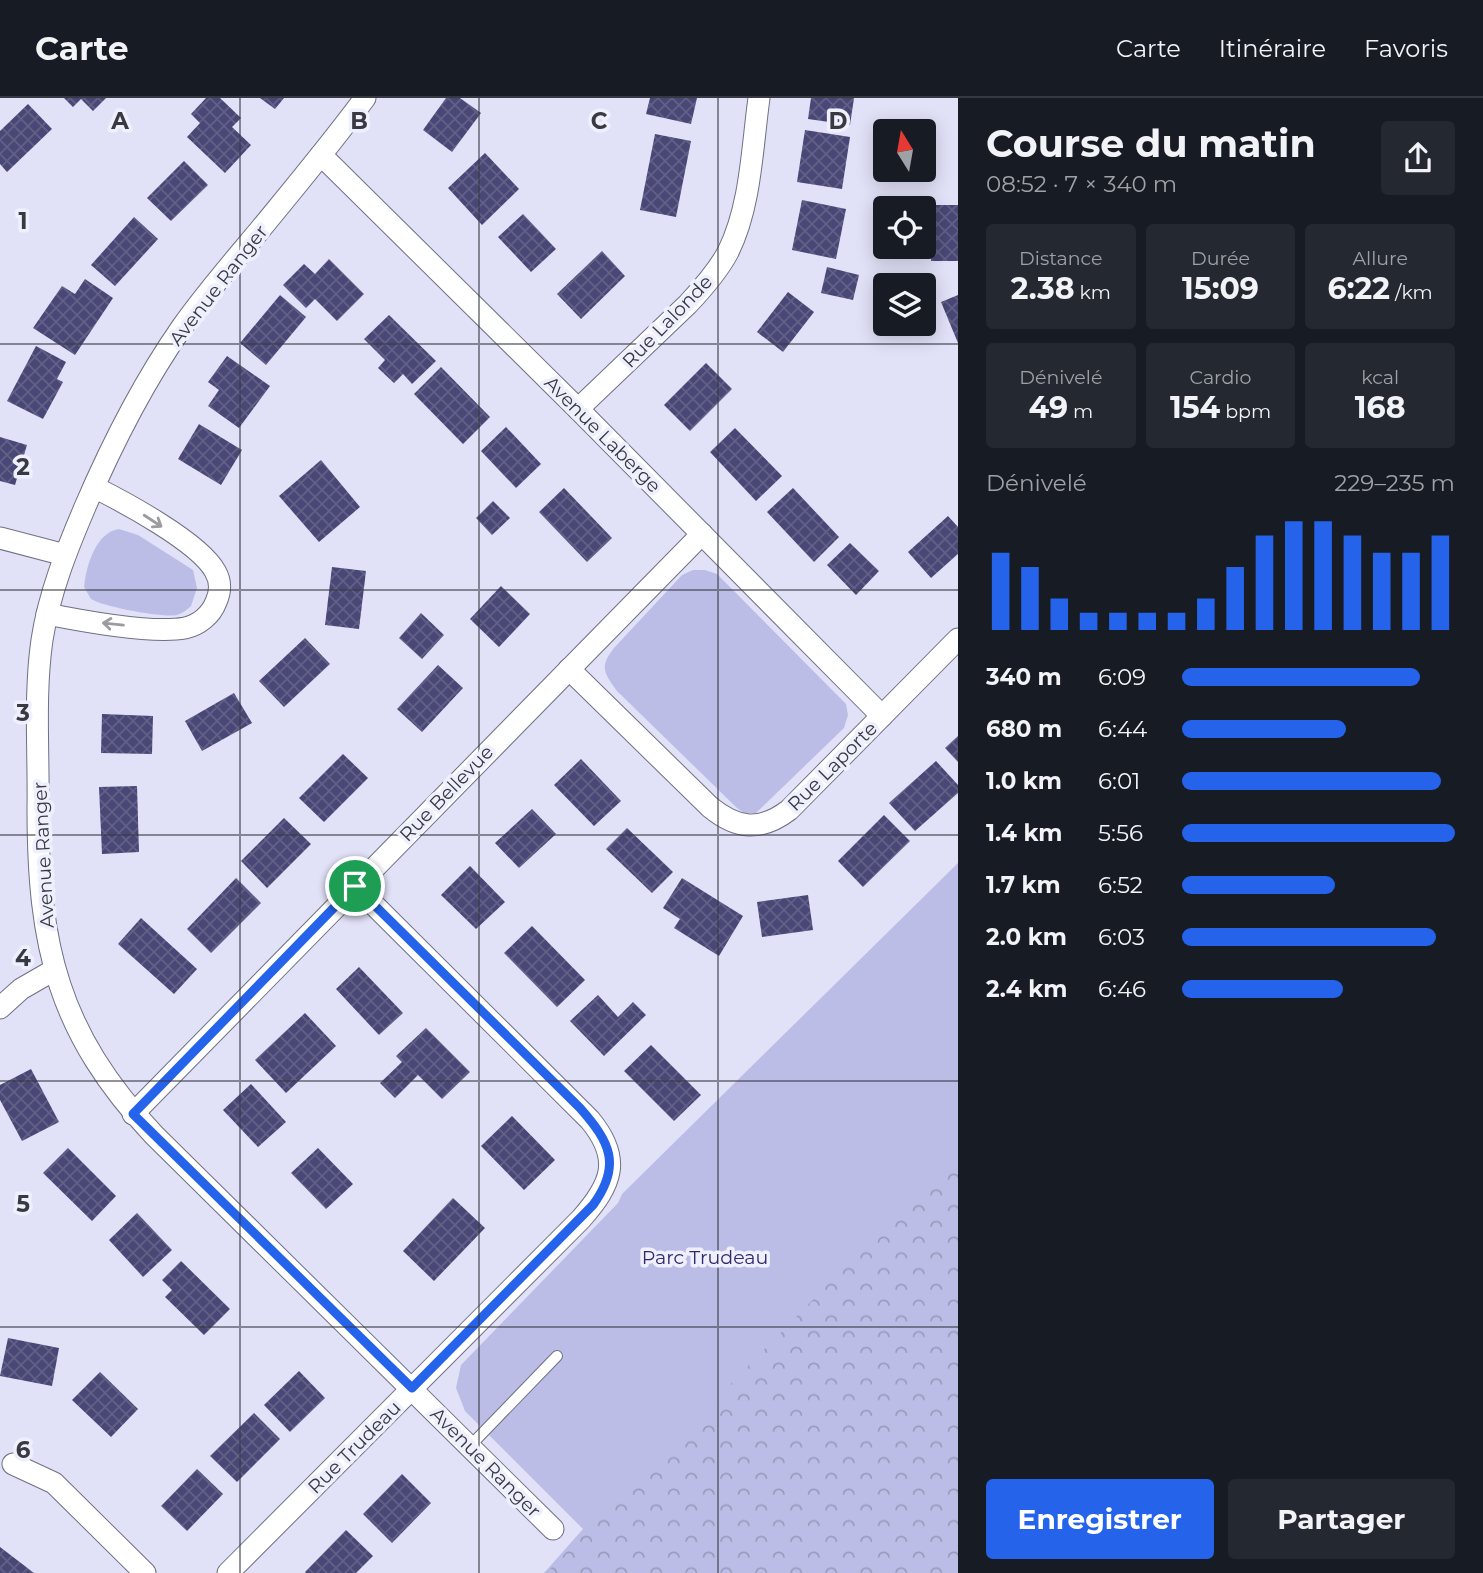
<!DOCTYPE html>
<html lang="fr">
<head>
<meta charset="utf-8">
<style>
  body { margin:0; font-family:Montserrat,sans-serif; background:#242831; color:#f1f3f6; height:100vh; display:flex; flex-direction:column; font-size:26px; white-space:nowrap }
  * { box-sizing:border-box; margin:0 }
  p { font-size:23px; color:#9ea1a6 }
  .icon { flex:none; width:38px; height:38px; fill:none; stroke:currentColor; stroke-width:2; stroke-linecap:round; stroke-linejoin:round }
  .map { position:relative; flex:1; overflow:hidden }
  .drawer { display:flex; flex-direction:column; background:#171b24; width:525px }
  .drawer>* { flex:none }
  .needle { width:46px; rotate:349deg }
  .controls { position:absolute; left:873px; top:21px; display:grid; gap:14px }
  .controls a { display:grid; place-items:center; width:63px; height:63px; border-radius:7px; background:#171b24; box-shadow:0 4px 18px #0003; font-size:35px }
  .pin { position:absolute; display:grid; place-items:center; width:60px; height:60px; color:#fff; margin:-30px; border:4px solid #fff; border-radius:50%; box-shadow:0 2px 7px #0007 }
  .round { display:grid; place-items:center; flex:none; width:74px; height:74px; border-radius:7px; background:#242831 }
  .overview { display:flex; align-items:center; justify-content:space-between; height:119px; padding:0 28px }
  h1 { font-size:38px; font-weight:700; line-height:52px }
  .stats { display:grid; grid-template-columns:repeat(3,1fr); gap:10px; height:119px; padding:7px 28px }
  .stats div { display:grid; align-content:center; border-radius:7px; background:#242831; text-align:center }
  .stats b { font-size:30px; font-weight:700 }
  .stats small { font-size:19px; font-weight:400 }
  .stats p { font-size:19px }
  .chart { height:196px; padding:14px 28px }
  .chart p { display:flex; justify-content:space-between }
  .chart svg { width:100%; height:126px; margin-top:7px; stroke:#2563eb; stroke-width:6 }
  .action { display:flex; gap:14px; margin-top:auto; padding:14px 28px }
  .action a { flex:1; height:80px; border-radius:7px; background:#2563eb; color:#fff; font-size:28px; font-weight:700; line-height:80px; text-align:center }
  .action a+a { background:#242831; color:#f1f3f6 }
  ul { padding:0 28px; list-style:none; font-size:23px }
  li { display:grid; grid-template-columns:112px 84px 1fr; align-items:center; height:52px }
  li i { height:18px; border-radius:9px; background:#2563eb }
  header { display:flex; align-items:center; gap:42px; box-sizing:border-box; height:98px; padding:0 35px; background:#171b24; border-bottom:2px solid #363941 }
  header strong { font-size:33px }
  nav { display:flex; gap:38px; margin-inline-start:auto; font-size:24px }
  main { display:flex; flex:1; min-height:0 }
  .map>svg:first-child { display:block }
  .green { fill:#bcbde6 }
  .forest { fill:url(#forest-crowns) }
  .building { fill:url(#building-cross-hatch) }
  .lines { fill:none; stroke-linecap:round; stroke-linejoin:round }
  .lane-casing { stroke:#6f7083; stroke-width:12 }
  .street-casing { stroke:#6f7083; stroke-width:23 }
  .lane { stroke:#fff; stroke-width:10 }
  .street { stroke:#fff; stroke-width:21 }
  .oneway { stroke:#9c9ca0 }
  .route-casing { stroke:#fff; stroke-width:14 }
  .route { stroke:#2563eb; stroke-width:9 }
  .grid { fill:none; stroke:#393942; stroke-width:2; stroke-opacity:0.55 }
  .labels { text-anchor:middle; stroke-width:7; stroke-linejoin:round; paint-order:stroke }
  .street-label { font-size:19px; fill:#393942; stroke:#eff0fd }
  .park-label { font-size:19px; fill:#312a6a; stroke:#eff0fd }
  .grid-label { font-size:23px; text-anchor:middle; font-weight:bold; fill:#393942; stroke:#eff0fd; stroke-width:7; stroke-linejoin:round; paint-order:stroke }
</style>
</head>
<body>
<header>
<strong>Carte</strong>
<nav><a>Carte</a><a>Itinéraire</a><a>Favoris</a></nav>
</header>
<main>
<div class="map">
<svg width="958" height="1475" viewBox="0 0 958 1475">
  <defs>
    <pattern id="forest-crowns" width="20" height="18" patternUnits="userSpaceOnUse" patternTransform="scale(1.75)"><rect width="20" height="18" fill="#bcbde6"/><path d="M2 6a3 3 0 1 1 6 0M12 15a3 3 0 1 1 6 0" fill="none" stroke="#9a9bbc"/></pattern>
    <pattern id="building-cross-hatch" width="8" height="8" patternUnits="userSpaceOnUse" patternTransform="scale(1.75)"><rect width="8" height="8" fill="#484776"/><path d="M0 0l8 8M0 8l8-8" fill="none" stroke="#616086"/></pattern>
  </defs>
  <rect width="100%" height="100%" fill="#e1e2f8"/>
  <g class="green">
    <path d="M119,431L138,437L193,472L197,490L191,508C187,512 183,515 177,517C163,520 104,509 91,501L84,489C86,468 96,434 119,431Z"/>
    <path d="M693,472H705L717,476L846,606L848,617L844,630L756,715H744L737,710L617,593C604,575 599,569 614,550L682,477Z"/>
    <path d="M958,765V1475H544L583,1431L465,1313L456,1290L461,1267L618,1105L622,1096Z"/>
  </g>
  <path class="forest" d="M958,1053V1475H546Z"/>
  <g class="building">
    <path d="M64,0H106L93,13L81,1L73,9Z"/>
    <path d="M206,0H220L241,20L232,29L251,47L225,75L187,39L200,25L191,16Z"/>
    <path d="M260,0H284L275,11Z"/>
    <path d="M446,0H460L481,15L452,54L423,32Z"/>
    <path d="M650,0H697L691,26L646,16Z"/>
    <path d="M811,0H854L850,27L808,21Z"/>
    <path d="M28,6L52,31L7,74L0,66V33Z"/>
    <path d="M805,32L850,39L842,91L797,84Z"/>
    <path d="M655,36L691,43L676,119L640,112Z"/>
    <path d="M485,55L519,91L482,127L448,90Z"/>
    <path d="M184,63L208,87L171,123L147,100Z"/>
    <path d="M802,102L846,111L836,161L792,152Z"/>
    <rect x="931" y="107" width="27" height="56"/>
    <path d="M523,116L556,151L531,174L498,139Z"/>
    <path d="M134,119L158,141L115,188L91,167Z"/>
    <path d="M602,153L625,178L581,221L557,196Z"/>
    <path d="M329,161L364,196L337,223L315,201L306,210L283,187L304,166L315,176Z"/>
    <path d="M827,169L859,177L853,202L821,195Z"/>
    <path d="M85,181L113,200L75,257L33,230L62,188L75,196Z"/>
    <path d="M788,194L814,214L783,254L757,234Z"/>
    <path d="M280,197L306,219L266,267L240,245Z"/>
    <path d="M958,197V245L941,204Z"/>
    <path d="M389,217L436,263L412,286L403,276L394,285L378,270L385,262L364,241Z"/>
    <path d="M36,248L66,264L57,281L63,284L43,321L7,303Z"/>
    <path d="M227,258L270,288L239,330L208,308L219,292L208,284Z"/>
    <path d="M706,265L732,291L690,333L664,307Z"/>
    <path d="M441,269L490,319L463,346L414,296Z"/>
    <path d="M199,326L242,352L221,387L178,361Z"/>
    <path d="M506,329L541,366L516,390L481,353Z"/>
    <path d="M735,330L782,378L756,403L710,354Z"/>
    <path d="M0,339L27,347L15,387L0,383Z"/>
    <path d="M321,362L360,409L319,444L279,398Z"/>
    <path d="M564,390L612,440L587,464L539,414Z"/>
    <path d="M793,390L839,439L814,464L767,414Z"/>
    <path d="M493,403L510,420L492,437L476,420Z"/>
    <path d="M948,418L958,429V456L931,480L908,454Z"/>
    <path d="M850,445L879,473L856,497L827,467Z"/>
    <path d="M332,469L366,473L359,531L325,527Z"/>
    <path d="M501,488L530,516L499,549L470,521Z"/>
    <path d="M421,515L444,537L422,561L399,540Z"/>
    <path d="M305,540L330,566L284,609L259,583Z"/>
    <path d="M438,567L463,590L422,634L397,611Z"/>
    <path d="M234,595L252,625L202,653L185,623Z"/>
    <path d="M102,616L153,618L152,656L101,655Z"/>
    <path d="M958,638V664L945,650Z"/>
    <path d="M343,656L368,680L324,724L299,700Z"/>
    <path d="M581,661L621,703L594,728L554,687Z"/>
    <path d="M936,663L958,687V695L915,733L889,705Z"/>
    <path d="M137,688L139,754L102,756L99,689Z"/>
    <path d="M532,711L556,736L519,770L495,745Z"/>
    <path d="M884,717L910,743L863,789L838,763Z"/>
    <path d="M284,720L311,746L267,790L241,763Z"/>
    <path d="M627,730L673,774L652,795L606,751Z"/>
    <path d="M470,768L505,804L476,831L441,797Z"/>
    <path d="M236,780L261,805L211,855L187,831Z"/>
    <path d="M682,780L743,818L719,858L674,830L680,821L663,810Z"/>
    <path d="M808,797L813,832L762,839L757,804Z"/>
    <path d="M141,820L197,871L174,896L118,846Z"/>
    <path d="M532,828L585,882L557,909L504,855Z"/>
    <path d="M359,869L403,915L379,937L336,891Z"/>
    <path d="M598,897L618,919L633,904L646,917L604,958L570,923Z"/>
    <path d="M305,915L336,948L286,995L255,962Z"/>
    <path d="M426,930L470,974L442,1001L418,977L395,1000L380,985L402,964L396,958Z"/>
    <path d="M651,947L701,997L674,1023L624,973Z"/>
    <path d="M31,971L59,1024L22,1043L0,1002V987Z"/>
    <path d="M251,986L286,1024L258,1049L223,1012Z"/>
    <path d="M512,1018L555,1062L524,1092L481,1048Z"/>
    <path d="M68,1050L116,1098L92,1123L43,1075Z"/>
    <path d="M318,1050L353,1086L326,1111L291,1075Z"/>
    <path d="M453,1100L485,1130L434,1183L403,1153Z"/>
    <path d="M137,1115L172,1152L143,1179L109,1142Z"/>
    <path d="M181,1163L230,1211L204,1237L165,1199L172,1192L162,1182Z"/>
    <path d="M8,1240L59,1250L52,1288L0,1278Z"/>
    <path d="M299,1273L325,1300L290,1334L264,1307Z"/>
    <path d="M100,1274L138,1311L111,1339L72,1302Z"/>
    <path d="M254,1315L280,1341L237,1384L210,1358Z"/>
    <path d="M197,1371L223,1396L187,1433L161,1408Z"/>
    <path d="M402,1376L431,1405L392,1445L363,1416Z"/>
    <path d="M346,1432L373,1458L356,1475H306L305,1474Z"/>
    <path d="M0,1449L34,1475H0Z"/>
  </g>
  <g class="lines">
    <defs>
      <path id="lane" d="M470,1348L557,1258"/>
      <g id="street">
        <path d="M365,0C331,46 295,89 259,133C233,164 206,195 182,229C143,285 112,346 85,409C67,451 49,496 42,542C34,597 39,656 38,711C38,848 58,935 154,1037L553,1431"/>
        <path d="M321,57L578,311L882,618"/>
        <path d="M578,311L688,206C703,190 718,173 728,154C751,108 752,50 759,0"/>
        <path d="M0,440L65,457"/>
        <path d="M47,516C82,523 152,536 185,530C199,527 211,517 216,504C221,493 221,483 215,473C199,444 124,404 94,389"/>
        <path d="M569,571L710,709C737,731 760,734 789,712L958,541"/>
        <path d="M0,910L21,891L54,872"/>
        <path d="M133,1016L702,436"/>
        <path d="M13,1366L54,1385L145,1475"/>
        <path d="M228,1475L581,1121C612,1086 622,1061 590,1022L355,788"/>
      </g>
    </defs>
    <use href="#lane" class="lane-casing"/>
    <use href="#street" class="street-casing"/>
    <use href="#lane" class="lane"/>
    <use href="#street" class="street"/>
  </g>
  <defs><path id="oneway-shaft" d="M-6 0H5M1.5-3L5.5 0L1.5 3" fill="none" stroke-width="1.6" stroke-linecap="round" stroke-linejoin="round" transform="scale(1.75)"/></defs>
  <g class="oneway">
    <use href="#oneway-shaft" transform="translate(153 423) rotate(33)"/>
    <use href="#oneway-shaft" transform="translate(113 526) rotate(-174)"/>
  </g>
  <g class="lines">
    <defs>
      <path id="route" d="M355,788L580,1010C610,1044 622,1067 593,1107L412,1290L133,1016Z"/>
    </defs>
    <use href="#route" class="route-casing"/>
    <use href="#route" class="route"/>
  </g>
  <path class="grid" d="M240,0V1475M479,0V1475M718,0V1475M0,246H958M0,492H958M0,737H958M0,983H958M0,1229H958"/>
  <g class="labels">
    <g class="street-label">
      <text transform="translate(218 187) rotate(-52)" y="7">Avenue Ranger</text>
      <text transform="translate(667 223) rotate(-46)" y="7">Rue Lalonde</text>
      <text transform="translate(603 336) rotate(45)" y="7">Avenue Laberge</text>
      <text transform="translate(832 668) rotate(-45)" y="7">Rue Laporte</text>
      <text transform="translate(446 695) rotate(-46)" y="7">Rue Bellevue</text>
      <text transform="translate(43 757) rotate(-93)" y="7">Avenue Ranger</text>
      <text transform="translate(354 1349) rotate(-45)" y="7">Rue Trudeau</text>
      <text transform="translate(486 1364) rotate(45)" y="7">Avenue Ranger</text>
    </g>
    <g class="park-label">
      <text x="705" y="1166">Parc Trudeau</text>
    </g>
  </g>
  <g class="grid-label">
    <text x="120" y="31">A</text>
    <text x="359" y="31">B</text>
    <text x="599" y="31">C</text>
    <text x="838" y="31">D</text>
    <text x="23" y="131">1</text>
    <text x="23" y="377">2</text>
    <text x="23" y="623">3</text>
    <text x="23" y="868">4</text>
    <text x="23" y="1114">5</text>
    <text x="23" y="1360">6</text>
  </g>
</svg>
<div class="controls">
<a><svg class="needle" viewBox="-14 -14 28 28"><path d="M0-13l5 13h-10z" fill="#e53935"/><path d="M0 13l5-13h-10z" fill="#9ea1a6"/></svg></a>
<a><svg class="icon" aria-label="locate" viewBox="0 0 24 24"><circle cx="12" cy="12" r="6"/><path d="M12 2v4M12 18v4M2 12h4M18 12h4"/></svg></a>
<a><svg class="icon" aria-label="layers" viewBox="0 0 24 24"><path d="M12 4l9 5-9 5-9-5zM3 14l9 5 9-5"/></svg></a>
</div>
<div class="pin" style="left:355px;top:788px;background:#1e9e55"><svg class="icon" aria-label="arrive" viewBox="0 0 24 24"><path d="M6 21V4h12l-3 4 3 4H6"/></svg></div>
</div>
<section class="drawer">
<div class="overview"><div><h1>Course du matin</h1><p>08:52 · 7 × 340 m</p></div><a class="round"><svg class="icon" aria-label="share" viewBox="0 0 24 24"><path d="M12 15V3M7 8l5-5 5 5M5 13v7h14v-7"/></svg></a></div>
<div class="stats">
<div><p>Distance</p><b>2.38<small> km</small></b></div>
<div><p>Durée</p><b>15:09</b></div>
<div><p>Allure</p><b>6:22<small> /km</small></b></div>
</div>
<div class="stats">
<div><p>Dénivelé</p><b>49<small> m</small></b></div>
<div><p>Cardio</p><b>154<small> bpm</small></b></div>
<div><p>kcal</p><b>168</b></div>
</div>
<div class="chart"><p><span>Dénivelé</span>229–235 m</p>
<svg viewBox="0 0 160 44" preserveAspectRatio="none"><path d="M5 44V17M15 44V22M25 44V33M35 44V38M45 44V38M55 44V38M65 44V38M75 44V33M85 44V22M95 44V11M105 44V6M115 44V6M125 44V11M135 44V17M145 44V17M155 44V11"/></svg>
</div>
<ul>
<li><b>340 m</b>6:09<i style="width:87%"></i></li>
<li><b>680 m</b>6:44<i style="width:60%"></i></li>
<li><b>1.0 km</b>6:01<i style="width:95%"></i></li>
<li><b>1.4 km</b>5:56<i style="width:100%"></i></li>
<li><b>1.7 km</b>6:52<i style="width:56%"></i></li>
<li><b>2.0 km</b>6:03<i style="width:93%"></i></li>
<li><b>2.4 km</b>6:46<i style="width:59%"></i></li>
</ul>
<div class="action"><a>Enregistrer</a><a>Partager</a></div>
</section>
</main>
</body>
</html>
